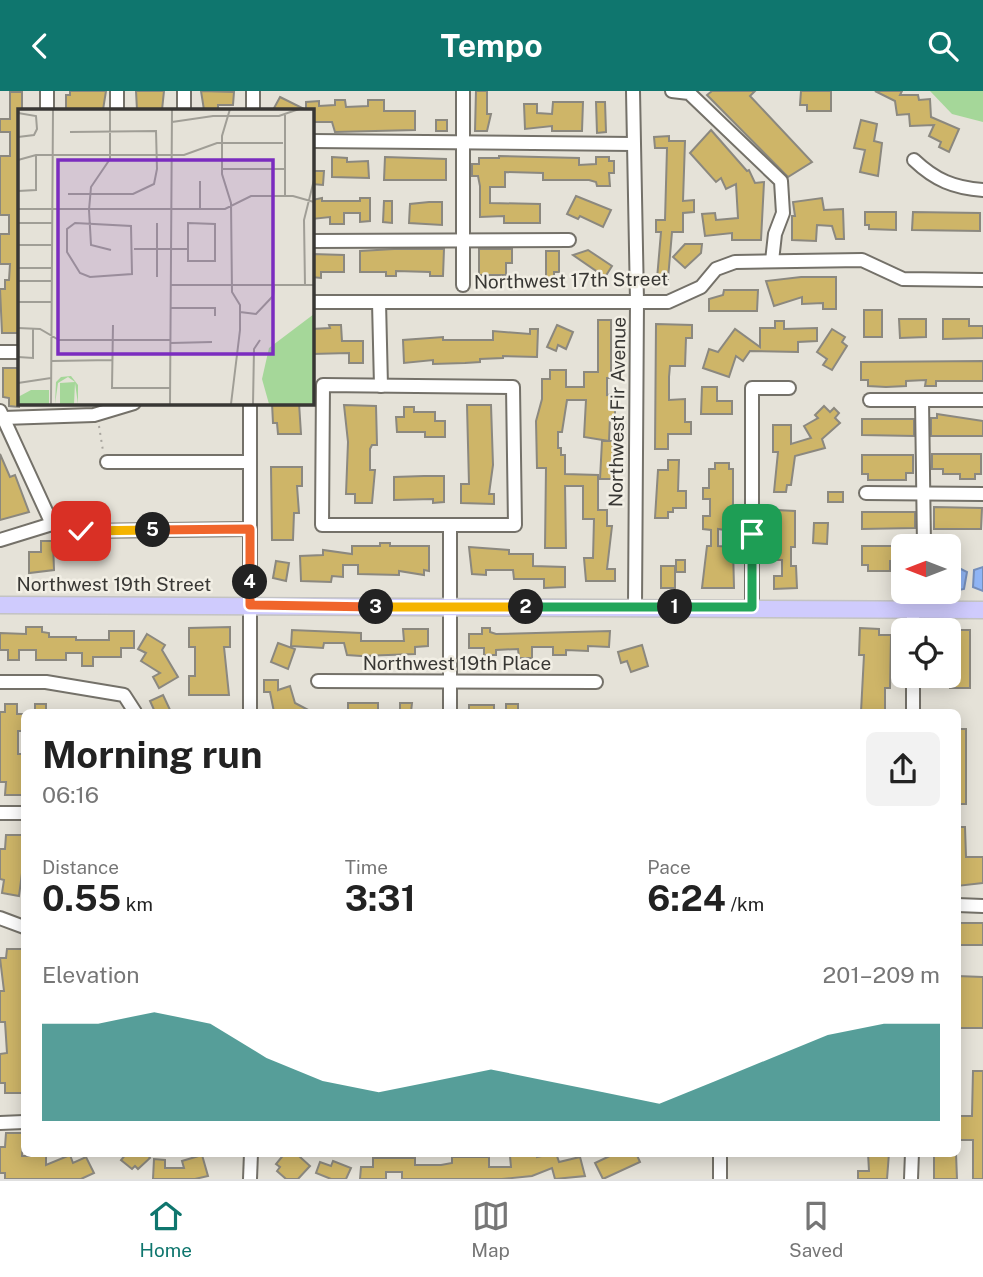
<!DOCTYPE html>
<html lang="en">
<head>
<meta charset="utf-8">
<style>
  body { margin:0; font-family:"Public Sans",sans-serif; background:#f2f2f2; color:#222; height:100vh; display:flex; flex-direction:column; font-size:26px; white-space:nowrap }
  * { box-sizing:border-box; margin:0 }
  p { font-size:23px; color:#767676 }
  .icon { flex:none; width:38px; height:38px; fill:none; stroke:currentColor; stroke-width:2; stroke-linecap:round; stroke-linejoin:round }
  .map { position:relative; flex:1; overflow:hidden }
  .sheet { position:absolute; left:21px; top:618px; width:940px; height:448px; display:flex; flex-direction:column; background:#fff; border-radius:10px; box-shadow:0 4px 18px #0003 }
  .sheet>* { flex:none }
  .needle { width:46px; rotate:270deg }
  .controls { position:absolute; left:891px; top:443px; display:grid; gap:14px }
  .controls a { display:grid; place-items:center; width:70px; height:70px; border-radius:10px; background:#fff; box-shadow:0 4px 18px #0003; font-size:35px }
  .pin { position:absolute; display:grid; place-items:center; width:60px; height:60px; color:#fff; margin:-30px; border-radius:14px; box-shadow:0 4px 10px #0006 }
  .km { position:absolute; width:35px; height:35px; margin:-18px; border-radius:50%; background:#222; color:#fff; font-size:19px; line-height:35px; text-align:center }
  .round { display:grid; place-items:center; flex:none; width:74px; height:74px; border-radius:10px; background:#f2f2f2 }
  .head { display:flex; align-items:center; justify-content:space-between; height:119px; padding:0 21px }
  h1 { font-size:38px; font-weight:700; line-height:52px }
  .metrics { display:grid; grid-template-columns:repeat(3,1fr); gap:10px; height:119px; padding:7px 21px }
  .metrics div { display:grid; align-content:center }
  .metrics b { font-size:35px; font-weight:700 }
  .metrics small { font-size:19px; font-weight:400 }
  .metrics p { font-size:19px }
  .chart { height:196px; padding:14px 21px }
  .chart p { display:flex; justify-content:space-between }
  .chart svg { width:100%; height:126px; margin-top:7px; fill:#0f766e; opacity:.7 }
  header { display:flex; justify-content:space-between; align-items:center; height:91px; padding:0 21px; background:#0f766e; color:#fff; font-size:32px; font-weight:700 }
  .menu { display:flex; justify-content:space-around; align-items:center; height:98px; border-top:2px solid #e0e0e0; background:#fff; font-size:19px; color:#767676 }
  .menu a { display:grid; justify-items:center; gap:4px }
  .menu .on { color:#0f766e }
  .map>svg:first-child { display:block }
  .green { fill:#a5d799 }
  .water { fill:#90b5f5; stroke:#768fbb; stroke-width:2 }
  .building { fill:#ceb568; stroke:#8b887f; stroke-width:2 }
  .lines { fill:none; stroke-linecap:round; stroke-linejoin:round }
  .minor-casing { stroke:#747169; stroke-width:16 }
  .major-casing { stroke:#c3c3c2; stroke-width:19 }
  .path { stroke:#a8a59e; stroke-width:2; stroke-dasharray:2 5; stroke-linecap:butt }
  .minor { stroke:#fff; stroke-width:12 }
  .major { stroke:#cfcbfd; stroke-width:16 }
  .split-1-casing { stroke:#fff; stroke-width:14 }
  .split-2-casing { stroke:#fff; stroke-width:14 }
  .split-3-casing { stroke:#fff; stroke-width:14 }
  .split-4-casing { stroke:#fff; stroke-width:14 }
  .split-5-casing { stroke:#fff; stroke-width:14 }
  .split-6-casing { stroke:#fff; stroke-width:14 }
  .split-1 { stroke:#22a559; stroke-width:9 }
  .split-2 { stroke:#22a559; stroke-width:9 }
  .split-3 { stroke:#f5b400; stroke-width:9 }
  .split-4 { stroke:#f0652b; stroke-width:9 }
  .split-5 { stroke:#f0652b; stroke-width:9 }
  .split-6 { stroke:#f5b400; stroke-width:9 }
  .labels { text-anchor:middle; stroke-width:5; stroke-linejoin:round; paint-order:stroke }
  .street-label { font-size:19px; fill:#383734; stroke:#f2efe5 }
  .inset-road { fill:none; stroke:#a09e96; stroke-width:2 }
  .view { fill:#7b2cbf; fill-opacity:0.15; stroke:#7b2cbf; stroke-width:3.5 }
  .inset-edge { fill:none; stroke:#383734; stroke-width:3.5 }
</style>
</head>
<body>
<header><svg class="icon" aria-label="back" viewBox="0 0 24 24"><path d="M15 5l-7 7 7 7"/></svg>Tempo<svg class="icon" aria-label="search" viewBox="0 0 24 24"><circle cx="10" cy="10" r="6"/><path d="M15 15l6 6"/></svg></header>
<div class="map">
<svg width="983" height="1088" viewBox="0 0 983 1088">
  <rect width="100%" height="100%" fill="#e5e2d8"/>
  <path class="green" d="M930,0H983V31L952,23Z"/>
  <g class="water">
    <path d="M955,475L967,481L964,498L948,501L949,477Z"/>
    <path d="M983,476V500L973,496L974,479Z"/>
  </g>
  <g class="building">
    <path d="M70,0H106L103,19H66V4H70Z"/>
    <path d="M136,0H164L162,19H137Z"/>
    <path d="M201,0L234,1L233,14H218V19H204Z"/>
    <path d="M476,0H487V23H491L487,40H475Z"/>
    <path d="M712,0H755L750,5L812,71L788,86L707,4Z"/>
    <path d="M801,0H831V20H807V14H800Z"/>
    <path d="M875,0H902L900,4H918L919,9L930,8L931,26L959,38L949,61L939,56L941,51L929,45L934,34L910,35L909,23L897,24L895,10Z"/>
    <path d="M10,1H22V19H19V242H2L0,198H5V189H9L10,173H0V143H9V124H0V65H10V41H0V28H10Z"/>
    <path d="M280,6L306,19V11L319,10V15L335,14V9H345L346,16L368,15V9H384V20H415V39L335,41L332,31H312V19H273Z"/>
    <path d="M553,11H583L582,40H552V35L525,38L524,13H537V22L552,23Z"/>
    <path d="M596,11H605L606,41L597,42Z"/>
    <rect x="436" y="29" width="11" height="11"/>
    <path d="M861,29L877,33L874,50L882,52L878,85L860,81L865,59L854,57Z"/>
    <path d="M711,39L747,80L749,79L755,92L764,91L761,149H732V142L705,145L702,123L715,122L716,129L738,127L736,93L726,98L721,87L716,91L690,62Z"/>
    <path d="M669,45V50H685L683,110L694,109V121L683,122V141H672L668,188H657L661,141H656V129H665L667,57H655L654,46Z"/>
    <path d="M499,65L579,67V74L596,73V66H609V70H614V82H609L610,95H597L596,91L589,89H543V82L505,81V96H490V112L540,113V132H504V125L480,126V95L478,85H472V73H479V67H499Z"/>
    <path d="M332,66L347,67V71L368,70L369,87L332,86Z"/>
    <path d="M385,66L446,68V89H384Z"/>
    <path d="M312,80H324L323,94L312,93Z"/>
    <path d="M576,105L611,119L603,136L580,125L578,128L567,123Z"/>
    <path d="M322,107V110H360V107H370V130L360,131V122H344V133H330V126L312,128V109Z"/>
    <path d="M822,107L824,119L843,118L844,148H836L832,135L817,134L816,150L792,149V125H795L793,111Z"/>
    <path d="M384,110H392V132L383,131Z"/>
    <path d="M429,111H442V134L409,132L410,113Z"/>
    <path d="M865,121H896V139L869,138V134H865Z"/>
    <path d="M913,121L980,122V140L912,139Z"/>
    <path d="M685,153H702L701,162L685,177L673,166Z"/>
    <path d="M394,158H444L443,185H430V181L396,180V185H386V181H360V160Z"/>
    <path d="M479,158H512V172H506V184H479Z"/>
    <path d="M588,159L612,175L605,186L573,164Z"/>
    <path d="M546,160H559V181H554V189H546Z"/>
    <path d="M312,163L344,164V181H321V187L312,186Z"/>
    <path d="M801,186H836V218H823V212L802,213V206L774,215L766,190Z"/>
    <path d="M724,199H758L757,220H709V208L723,204Z"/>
    <rect x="864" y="219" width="18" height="27"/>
    <path d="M899,228H926V246L900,247Z"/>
    <path d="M943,228H969V235H983V247L943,248Z"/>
    <path d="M598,229H611V287H607V304L615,303V326H610L609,350L584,346L586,309H567L562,341H558V357H561V364H565V383L598,384V419H607V435H612L607,478H615V490H586L584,467H593L594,428H583V395H565L566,457H545L546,377H537L536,330L542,308V288H550V279H566V296H584V281H598Z"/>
    <path d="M775,230H784V238L817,237V250L798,251V261L750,260L743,270L736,265L729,286L703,277L709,258L718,261L735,238L760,256V237H775Z"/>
    <path d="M656,233L692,234V247H686L685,275H670L669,286V309L685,308V331H691V343H668V358H655Z"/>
    <path d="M329,234H341L342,250H363V272H349V262L312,263V238L330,237Z"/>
    <path d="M557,234L573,241L566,258L558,254L556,260L547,256Z"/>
    <path d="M530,238H538L537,266L503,265V267L480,268V271L465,272L433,273V269L404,272L403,249L443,246V249H493V240L530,243Z"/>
    <path d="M832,238L845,246L842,251L847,255L832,279L823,274L827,268L817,261Z"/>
    <path d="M983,270V290H936V295H925L926,289L906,290V295L886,296L868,295V289H861V271Z"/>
    <path d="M3,277H19V316L9,315V307L3,306Z"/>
    <path d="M702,296H717V310H732V323H701Z"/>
    <path d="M272,312H299L301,343H278L277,332H273Z"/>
    <path d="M344,314L376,315L377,354H372L370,358V379H375L372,412H355V403H346L348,351Z"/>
    <path d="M467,314H491L493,374L489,403H494V413L461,412V393H469Z"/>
    <path d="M824,315L830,321L834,317L839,322L835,327L840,332L822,348L825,357L795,365L791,394H787L786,401H774L778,361H773V334H791V353L811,347L804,335L818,327L815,324Z"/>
    <path d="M404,316H414V321H435V330H445V346H425V341H397L396,326H404Z"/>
    <path d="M937,323L983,330V345H931V327H937Z"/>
    <path d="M862,328H914V345L862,344Z"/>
    <path d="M602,350H613V388H600Z"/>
    <path d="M0,363L10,386L15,384L29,421L0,429Z"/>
    <path d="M932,363H981V383H975V388H960V383H943V378H932Z"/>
    <path d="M862,364H913V382H906V389H868V383H862Z"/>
    <path d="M668,369H679L678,400H686V417H673V421H668V427H655L658,379H668Z"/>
    <path d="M715,372H729V378H733V420H726L725,439L718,438V455L733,456L734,497H702L707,455H711V439L703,438V425H710V408H703V397H709V378H715Z"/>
    <path d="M271,376H302V395H297L299,422H294L293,449H272Z"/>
    <path d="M424,385H444V411L433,412V408L394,409V386Z"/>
    <rect x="828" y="401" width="15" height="10"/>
    <path d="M934,416L982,417L981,438H934Z"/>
    <path d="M776,419L795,420V456H791V475H796L797,497L774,498V485H782V469H773V448H780Z"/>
    <path d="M862,421H915V437L862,438Z"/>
    <path d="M814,432H828L827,453L813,452Z"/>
    <path d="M41,450H53L54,479L29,482V461H41Z"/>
    <path d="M380,452H390V455H429V480L424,479V484L399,480V484L358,483V474H343V486L332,485L331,491L301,490L300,465L323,464V459L352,463V455H380Z"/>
    <path d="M862,455H903V470H890V480H868V474H862Z"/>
    <path d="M469,456L509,459V463H533V475L565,476V496L544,497V488H514L513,479H486V484L472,483Z"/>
    <rect x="676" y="469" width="9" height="12"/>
    <path d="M276,470L289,472L286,490L273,487Z"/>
    <rect x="661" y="475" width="14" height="22"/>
    <path d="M26,536H42V541L49,542V546H76V549H109V540H134V557H121V566H93V575H82V562H66V569H36V559H19V569H8V559H0V542L26,543Z"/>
    <path d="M230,536V556H224L229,604H189V585H195V556H189V537Z"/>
    <path d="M482,537H490V541L496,543L610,540L609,556L588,555V560L566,559V564H553V556H532V567H519L518,558L496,559V564H484V557H469V543H482Z"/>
    <path d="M860,537L879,538V544H891L890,597H885V621H861L864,564H859Z"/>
    <path d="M403,538H428V555L415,556V563L361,565L347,564L344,552H324L323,557L291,555L292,539L361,542V550H404Z"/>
    <path d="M951,539H970V597H950Z"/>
    <path d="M147,543L165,554L162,559L178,586L159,597L153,586L160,582L141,570L146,562L138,558Z"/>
    <path d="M278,552L295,558L288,578L271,571Z"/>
    <path d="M642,554L648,575L631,581L627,570L621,572L618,561Z"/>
    <path d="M264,589H278V599L290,595L295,612L312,621H274L270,601H264Z"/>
    <path d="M163,604L171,621H155L150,610Z"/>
    <rect x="348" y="612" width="30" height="9"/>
    <path d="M400,612H412L411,621H400Z"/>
    <path d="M5,613H17V623H24V640H18V663H23V704H5L6,691H0V621H5Z"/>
    <rect x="35" y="613" width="11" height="8"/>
    <rect x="506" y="613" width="12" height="8"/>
    <rect x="469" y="614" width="25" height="7"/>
    <rect x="957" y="638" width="9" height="75"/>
    <path d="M957,736H965L966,766H983V792L957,795Z"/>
    <path d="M6,744H23L24,767L19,805L2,802L4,789L0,788V758H5Z"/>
    <rect x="957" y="832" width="26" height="22"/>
    <path d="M7,858H24L23,1002H5V992H0V963L7,962L5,931H0V900H4L0,867H6Z"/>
    <path d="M957,885L983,886V937H957Z"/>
    <path d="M973,980H983V1088H973V1049H957V1025H972Z"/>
    <path d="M6,1042H23L22,1065H46V1074L70,1064L73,1072L86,1066L94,1082L81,1088H5V1082H0V1056H5Z"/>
    <path d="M127,1062H146L150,1067L138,1078L135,1075L132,1078L121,1069Z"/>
    <path d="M285,1062H304L300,1066L310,1075L298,1088H286L277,1080L280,1076L276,1073Z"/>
    <path d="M523,1062H537V1066L556,1062L559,1071L580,1066L585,1085L555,1088L552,1077L532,1085L502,1088H402V1081H386V1088H360L361,1076H373V1067H415V1074H441L452,1072V1066H489V1076H511L510,1065Z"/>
    <path d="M616,1062H636L640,1071L603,1088L595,1072Z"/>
    <path d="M868,1062H889L887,1088H858V1080H869Z"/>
    <path d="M934,1062H956L957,1088H934Z"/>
    <path d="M202,1064L208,1085L195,1088H153L154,1068L165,1069V1077H184L182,1070Z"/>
    <path d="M333,1070L351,1077L346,1088H331L316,1082L320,1071L331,1075Z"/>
  </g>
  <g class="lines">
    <defs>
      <g id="minor">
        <path d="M47,0V19"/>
        <path d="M117,0V19"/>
        <path d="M184,0V19"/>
        <path d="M463,0V194"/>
        <path d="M633,0L637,210L635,516"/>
        <path d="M672,0L689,2L781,90L783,122L775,143L772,170"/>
        <path d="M253,19V0"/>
        <path d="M312,50L633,53"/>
        <path d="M914,69C935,89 954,97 983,99"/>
        <path d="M312,150L569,149"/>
        <path d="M312,211H668L701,196L716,178L735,171L862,169L903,188L983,189"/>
        <path d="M379,211L381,295"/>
        <path d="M0,261H19"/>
        <path d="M323,294L513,296L515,434H322Z"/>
        <path d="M870,309H983"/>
        <path d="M922,309L924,455"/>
        <path d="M250,312V621"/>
        <path d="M0,320L52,433L81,440L250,438"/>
        <path d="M3,327L94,324L134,312"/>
        <path d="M107,371H250"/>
        <path d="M866,402L983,403"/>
        <path d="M0,449L52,433"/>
        <path d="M925,500V519"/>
        <path d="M752,516V297H789"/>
        <path d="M913,519V539"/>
        <path d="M913,584V621"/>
        <path d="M318,590L596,591"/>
        <path d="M0,591H46L124,604L135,621"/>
        <path d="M450,621V435"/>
        <path d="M0,722H24"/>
        <path d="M957,814L983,815"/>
        <path d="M0,827L24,836"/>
        <path d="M0,1032L24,1031"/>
        <path d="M720,1062V1088"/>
        <path d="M250,1088L251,1062"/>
        <path d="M911,1088L912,1062"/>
      </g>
      <path id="major" d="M0,514L983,519"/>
    </defs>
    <use href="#minor" class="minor-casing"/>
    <use href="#major" class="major-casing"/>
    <path class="path" d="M99,335L103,360"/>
    <use href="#minor" class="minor"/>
    <use href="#major" class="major"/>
  </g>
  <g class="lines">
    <defs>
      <path id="split-1" d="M675,516H752V443"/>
      <path id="split-2" d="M526,516H675"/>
      <path id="split-3" d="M376,516H526"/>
      <path id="split-4" d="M250,491V514L376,516"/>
      <path id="split-5" d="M153,439L250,438V491"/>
      <path id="split-6" d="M81,440L153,439"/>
    </defs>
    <use href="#split-1" class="split-1-casing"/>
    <use href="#split-2" class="split-2-casing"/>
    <use href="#split-3" class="split-3-casing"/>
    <use href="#split-4" class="split-4-casing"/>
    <use href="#split-5" class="split-5-casing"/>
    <use href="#split-6" class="split-6-casing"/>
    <use href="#split-1" class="split-1"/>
    <use href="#split-2" class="split-2"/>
    <use href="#split-3" class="split-3"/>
    <use href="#split-4" class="split-4"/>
    <use href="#split-5" class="split-5"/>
    <use href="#split-6" class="split-6"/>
  </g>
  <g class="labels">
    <g class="street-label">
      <text transform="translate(571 189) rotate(-1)" y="7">Northwest 17th Street</text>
      <text transform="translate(617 321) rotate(-89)" y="7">Northwest Fir Avenue</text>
      <text x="114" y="500">Northwest 19th Street</text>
      <text x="457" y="579">Northwest 19th Place</text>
    </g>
  </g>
  <g transform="translate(18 18)">
    <rect width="296" height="296" fill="#e5e2d8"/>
    <path d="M296,205V295H251L244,270L251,239ZM53,267L60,276V295L57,274L56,295H42V274L57,273L50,268L40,274L37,295L38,273L43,268ZM13,281H31V295H0V288Z" fill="#a5d799"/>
    <path class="inset-road" d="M92,0V50L73,78L71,101L73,136L93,141M212,0L204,27V65L213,94L214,183L222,196V221L213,295M0,4L18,7L19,20L16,26L0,28M154,13L195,7H261L281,0M0,51L18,46H166L199,34H265M204,60H266M182,72V100M0,82L18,81V46M50,85H115L136,75L139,60L138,22L52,23M267,87V6M0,100H207L233,87H275L296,93M0,114H34M57,114L113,117L114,165L72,168L62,164L49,143V120ZM170,114L197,115V152H170ZM0,136H34M116,140H169M0,159H34M139,168V114M0,172H34M153,176H296M287,176L286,111L296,71M0,193H34M153,199H197V207M222,203L238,205L255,187L256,176M95,216L94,279H152M0,219L22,220L41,231H153M153,234L194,233M0,248L15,249V219M34,252L94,251M0,274L33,269M33,295L35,0M152,295L154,0M235,295L236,240L242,231"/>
    <path class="view" d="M40,51H255V245H40Z"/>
    <rect width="296" height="296" class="inset-edge"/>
  </g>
</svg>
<div class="controls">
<a><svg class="needle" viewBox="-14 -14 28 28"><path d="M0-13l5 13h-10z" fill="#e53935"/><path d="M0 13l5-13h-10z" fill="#767676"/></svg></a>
<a><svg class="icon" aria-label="locate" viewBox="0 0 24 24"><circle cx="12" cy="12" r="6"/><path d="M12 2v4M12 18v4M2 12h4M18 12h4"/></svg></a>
</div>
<div class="pin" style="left:752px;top:443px;background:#1e9e55"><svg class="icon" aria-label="arrive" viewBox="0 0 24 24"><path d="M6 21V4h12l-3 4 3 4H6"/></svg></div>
<div class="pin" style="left:81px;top:440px;background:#d93025"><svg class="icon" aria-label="check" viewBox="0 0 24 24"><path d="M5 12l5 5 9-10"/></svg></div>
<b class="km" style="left:675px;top:516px">1</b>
<b class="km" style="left:526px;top:516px">2</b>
<b class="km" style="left:376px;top:516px">3</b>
<b class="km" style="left:250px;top:491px">4</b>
<b class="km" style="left:153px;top:439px">5</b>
<section class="sheet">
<div class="head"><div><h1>Morning run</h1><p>06:16</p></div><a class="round"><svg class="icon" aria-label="share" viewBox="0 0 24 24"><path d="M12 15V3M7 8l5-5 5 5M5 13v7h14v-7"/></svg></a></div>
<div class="metrics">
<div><p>Distance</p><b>0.55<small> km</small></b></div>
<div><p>Time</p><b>3:31</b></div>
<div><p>Pace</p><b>6:24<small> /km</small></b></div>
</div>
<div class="chart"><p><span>Elevation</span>201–209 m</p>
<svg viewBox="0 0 160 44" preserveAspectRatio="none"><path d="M0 44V10L10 10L20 6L30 10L40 22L50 30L60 34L70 30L80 26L90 30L100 34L110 38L120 30L130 22L140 14L150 10L160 10V44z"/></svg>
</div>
</section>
</div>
<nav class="menu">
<a class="on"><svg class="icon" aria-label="home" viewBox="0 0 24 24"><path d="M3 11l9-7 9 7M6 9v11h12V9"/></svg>Home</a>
<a><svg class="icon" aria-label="map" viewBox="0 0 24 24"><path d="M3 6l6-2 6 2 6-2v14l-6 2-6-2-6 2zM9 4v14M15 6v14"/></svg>Map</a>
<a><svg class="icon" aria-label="saved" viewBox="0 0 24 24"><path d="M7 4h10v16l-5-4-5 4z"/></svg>Saved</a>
</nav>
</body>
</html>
